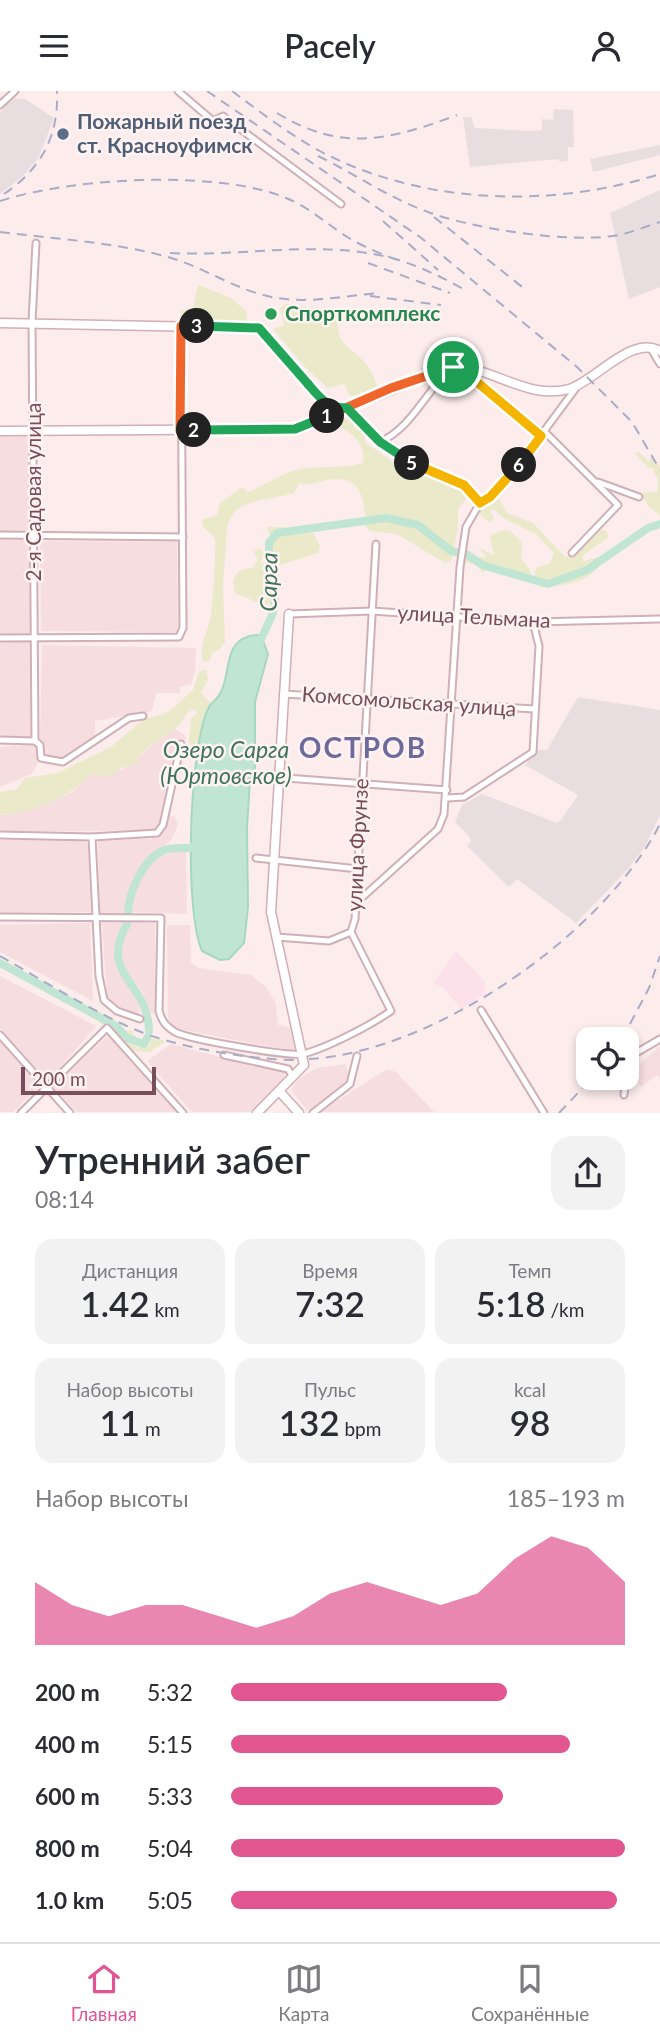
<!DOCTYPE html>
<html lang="ru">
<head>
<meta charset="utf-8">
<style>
  body { margin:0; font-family:Lato,sans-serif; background:#f2f2f3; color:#2b2b33; height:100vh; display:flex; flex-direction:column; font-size:26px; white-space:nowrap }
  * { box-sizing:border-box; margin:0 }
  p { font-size:23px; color:#7c7c81 }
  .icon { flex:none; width:38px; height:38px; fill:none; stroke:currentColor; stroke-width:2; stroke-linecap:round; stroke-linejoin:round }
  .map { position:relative; height:1022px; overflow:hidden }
  .details { display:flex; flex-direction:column; background:#fff; flex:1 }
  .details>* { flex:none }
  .buttons { position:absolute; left:576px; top:936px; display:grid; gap:14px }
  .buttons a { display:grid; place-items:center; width:63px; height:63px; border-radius:14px; background:#fff; box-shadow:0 4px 10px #0003; font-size:35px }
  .scale { position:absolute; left:21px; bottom:18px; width:135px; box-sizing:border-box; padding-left:7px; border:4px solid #784e5a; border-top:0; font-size:19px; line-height:24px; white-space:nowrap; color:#784e5a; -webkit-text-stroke:5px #fff2f3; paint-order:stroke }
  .pin { position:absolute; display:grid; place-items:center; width:60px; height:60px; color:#fff; margin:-30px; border:4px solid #fff; border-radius:50%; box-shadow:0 2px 7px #0007 }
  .km { position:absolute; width:35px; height:35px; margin:-18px; border-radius:50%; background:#222; color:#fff; font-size:19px; line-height:35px; text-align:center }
  .round { display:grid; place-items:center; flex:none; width:74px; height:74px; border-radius:21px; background:#f2f2f3 }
  .summary { display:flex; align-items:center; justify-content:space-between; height:119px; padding:0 35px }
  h1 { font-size:38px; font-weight:600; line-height:52px }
  .stats { display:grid; grid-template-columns:repeat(3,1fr); gap:10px; height:119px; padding:7px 35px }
  .stats div { display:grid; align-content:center; border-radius:18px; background:#f2f2f3; text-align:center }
  .stats b { font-size:35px; font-weight:600 }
  .stats small { font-size:19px; font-weight:400 }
  .stats p { font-size:19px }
  .chart { height:196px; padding:14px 35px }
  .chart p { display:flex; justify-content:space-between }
  .chart svg { width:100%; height:126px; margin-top:7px; fill:#e15591; opacity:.7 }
  ul { padding:0 35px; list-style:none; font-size:23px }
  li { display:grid; grid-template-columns:112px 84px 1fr; align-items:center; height:52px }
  li i { height:18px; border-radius:9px; background:#e15591 }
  header { display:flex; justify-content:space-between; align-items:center; height:91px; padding:0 35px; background:#fff; font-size:32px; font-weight:600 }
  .tab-bar { display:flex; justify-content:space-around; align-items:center; height:98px; border-top:2px solid #e1e1e2; background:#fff; font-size:19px; color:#7c7c81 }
  .tab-bar a { display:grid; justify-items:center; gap:4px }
  .tab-bar .selected { color:#e15591 }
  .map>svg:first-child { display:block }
  .residential { fill:#f6dddf }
  .commercial { fill:#fce0ea }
  .industrial { fill:#e9dedf }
  .green { fill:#eae9c9 }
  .water { fill:#c0e6d3; stroke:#a6d8bf; stroke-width:2 }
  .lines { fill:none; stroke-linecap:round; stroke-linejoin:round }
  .river { stroke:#c0e6d3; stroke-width:8 }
  .street-casing { stroke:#cfb0b7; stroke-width:9 }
  .secondary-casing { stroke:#d2aeb6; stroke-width:11 }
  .street { stroke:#fff; stroke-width:5 }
  .secondary { stroke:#fff; stroke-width:8 }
  .rail { stroke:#a8acc7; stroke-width:2; stroke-dasharray:10 7; stroke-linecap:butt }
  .split-1-casing { stroke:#fff; stroke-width:14 }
  .split-2-casing { stroke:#fff; stroke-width:14 }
  .split-3-casing { stroke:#fff; stroke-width:14 }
  .split-4-casing { stroke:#fff; stroke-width:14 }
  .split-5-casing { stroke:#fff; stroke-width:14 }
  .split-6-casing { stroke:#fff; stroke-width:14 }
  .split-7-casing { stroke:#fff; stroke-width:14 }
  .split-1 { stroke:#f0652b; stroke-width:9 }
  .split-2 { stroke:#22a559; stroke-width:9 }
  .split-3 { stroke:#f0652b; stroke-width:9 }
  .split-4 { stroke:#22a559; stroke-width:9 }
  .split-5 { stroke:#22a559; stroke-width:9 }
  .split-6 { stroke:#f5b400; stroke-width:9 }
  .split-7 { stroke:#f5b400; stroke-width:9 }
  .service-dot { fill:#5c6f8a; stroke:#fff2f3; stroke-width:2.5 }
  .leisure-dot { fill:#2e9e5b; stroke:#fff2f3; stroke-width:2.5 }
  .labels { text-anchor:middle; stroke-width:5; stroke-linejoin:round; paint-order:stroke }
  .service-label { font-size:21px; font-weight:bold; fill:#4e5e75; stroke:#fff2f3; text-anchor:start }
  .leisure-label { font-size:21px; font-weight:bold; fill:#27864d; stroke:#fff2f3; text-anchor:start }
  .street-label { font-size:21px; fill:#784e5a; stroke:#fff2f3 }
  .water-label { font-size:23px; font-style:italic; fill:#3e745a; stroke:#fff2f3 }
  .district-label { font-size:28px; font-weight:bold; letter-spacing:2px; fill:#6c6b9a; stroke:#fff2f3 }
</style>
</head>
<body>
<header><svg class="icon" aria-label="menu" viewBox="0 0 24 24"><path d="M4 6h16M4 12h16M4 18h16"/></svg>Pacely<svg class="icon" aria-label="person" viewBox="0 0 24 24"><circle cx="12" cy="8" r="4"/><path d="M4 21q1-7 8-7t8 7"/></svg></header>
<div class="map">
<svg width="660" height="1022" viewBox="0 0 660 1022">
  <rect width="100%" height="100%" fill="#fcecec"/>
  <g class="residential">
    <path d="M0,343H32L33,443L0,442Z"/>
    <path d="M0,447L32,448V544H0Z"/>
    <path d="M40,450L177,451L178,541L41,540Z"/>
    <path d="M0,549L32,550V647H0Z"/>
    <path d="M42,554L196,557L195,580L191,594L180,596V602H156L152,620L95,630V647L62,668L43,666V653L40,647Z"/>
    <path d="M175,638L186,645L161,732L155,739L0,741V724L14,723L54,710L72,701L91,683L103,685L128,676L164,644Z"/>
    <path d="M32,654L37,656L38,671L32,683L0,696V656Z"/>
    <path d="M168,724L175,726L178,734L171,749L137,782L125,823H100L98,750L156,747L166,735Z"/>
    <path d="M80,748L88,753L91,821L0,822V749Z"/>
    <path d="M186,760L187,823L132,821V807L140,788L155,769L170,761Z"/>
    <path d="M123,831L114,860L117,877L135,902L140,917L139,927L118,916L107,905L102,832Z"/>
    <path d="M132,831L155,832V923L147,921L143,902L121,872L119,858Z"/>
    <path d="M90,832L93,910L0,861V834Z"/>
    <path d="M167,834H190L191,872L199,877L251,884L266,896L276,913L278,934L291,937L296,957L292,960L174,937L168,932Z"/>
    <path d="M0,885L96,935L48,990L0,937Z"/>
    <path d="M108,945L178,1021H77L53,996Z"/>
    <path d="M0,950L39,995L13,1021H0Z"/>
    <path d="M171,953L253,975L286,981L279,995L251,1021H192L147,970Z"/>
    <path d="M660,955V988L657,984L641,996L631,981Z"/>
    <path d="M345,973L351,989L308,1020L291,999L300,987L317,977Z"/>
    <path d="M387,978L396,981L434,1021H320Z"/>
  </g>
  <path class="commercial" d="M456,860L485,891V903L461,918L444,897L434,892Z"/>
  <g class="industrial">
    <path d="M12,7L25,8L54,27L38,68L21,87L0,103V22Z"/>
    <path d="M554,18L573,19L574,56H568V70L560,71L558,68L470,76L463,26H471L475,37L534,40L542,39V28L553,29Z"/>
    <path d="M660,54V64L593,81L590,68Z"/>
    <path d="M660,99V196L629,208L610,122Z"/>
    <path d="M578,606L660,619V724L645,756L628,778L576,832L517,788L509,796L467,755L471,750L469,745L455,731L462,714L482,703L557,732L561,729L578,704L525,674L536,659H547Z"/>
  </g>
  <g class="green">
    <path d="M198,194L231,207L247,221L246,233L181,229V219L193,217Z"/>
    <path d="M286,213L340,220C331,257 352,253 368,276C374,284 377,294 379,303L350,305L344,293L328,297L305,276L273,238L284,234L280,217Z"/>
    <path d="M345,327L364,339L365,352C381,360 391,373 408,380C424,388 442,385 461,398L466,408L458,418V438L451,470L445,472L397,443L370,440L366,436C365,412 363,382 327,389C316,391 311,394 299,392L294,402C270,410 234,406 227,436L223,495L225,551L219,559L212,562L210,570L203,571C198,554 209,540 211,523C213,498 216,471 215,447L203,436L202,429L217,424L220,412L242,396L248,401C263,395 278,385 293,380C316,373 341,379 363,372C366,350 351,343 336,333Z"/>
    <path d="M639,361L649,371L651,366L660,375V424C651,418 645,413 642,402L657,401L658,388L652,377H648L635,362Z"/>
    <path d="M498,406L507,422L533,432L565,466C580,463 588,448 601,439L606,440L609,446L582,465L584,470L599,466L602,470C589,494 564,493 541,497L534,486L536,477L550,472L554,462L537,444L502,426L495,419H490L494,427L489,431L478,422L490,409Z"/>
    <path d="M267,436H285L288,441L281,445L313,442L320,455L318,462L279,474L266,464L272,452Z"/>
    <path d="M503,439L510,440L522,451L521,467L530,479L531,488H518L495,475L482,482L479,475L463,470L468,464L483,467L486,464L481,461V458L494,464L490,445Z"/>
    <path d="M259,457L263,462L261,471L265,474L261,478L274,476L280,485L275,489V508L266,515L235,502L233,489L239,480L256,476L253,474L258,470L254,460Z"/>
    <path d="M206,578L208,589L201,602L211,612L199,660L193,661L189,651L191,627L198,622L193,618C186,622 183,629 178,635C166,647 140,656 136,674L121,677L109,686L91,683C68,707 34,722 0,724V701L17,698L25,687L57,682L111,656L144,628L164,623L172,618L193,599L199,581Z"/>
    <path d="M103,926L120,941L132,939L136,950L143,952L135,954L137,957L149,955L151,947L164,949V952L149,961L133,960L113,938L100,932Z"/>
  </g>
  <path class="water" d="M257,544L261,545L268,563L255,611V677L250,688L247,737L248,816L244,852L229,868L220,869L202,860C184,819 189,659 208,618C211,611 218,608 221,601C232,579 222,547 257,544Z"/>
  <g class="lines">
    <g class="river">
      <path d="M258,555L273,522L275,508L269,499V452L277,442L386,427L418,434L451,460L468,464L482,474L548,493L587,479L648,437L660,433"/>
      <path d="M128,822C129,801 143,768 164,759C173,756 183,757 192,757L197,749"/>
      <path d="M127,833C98,885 148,889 149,940"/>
      <path d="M0,872L116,935L127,947L144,953L147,947"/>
    </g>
    <defs>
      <g id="street">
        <path d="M178,0L213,30L223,25L341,113"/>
        <path d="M0,14L15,0"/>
        <path d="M651,258L660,273"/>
        <path d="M460,277L541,345"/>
        <path d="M347,317C366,336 383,354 405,368C430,384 463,387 480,412"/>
        <path d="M544,340L618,414L572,462"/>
        <path d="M380,351C411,337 426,301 450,278"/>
        <path d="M598,391L639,406"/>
        <path d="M0,444L183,446"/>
        <path d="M289,523L372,520L533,531L660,528"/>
        <path d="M0,547L179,546L183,537L181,235"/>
        <path d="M283,603L535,618"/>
        <path d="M0,649L35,650L40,654L41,667L63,671L129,627L143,625"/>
        <path d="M35,650L32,231L36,152"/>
        <path d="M259,685L447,699"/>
        <path d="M447,707L464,706L533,661L539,555L533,531"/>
        <path d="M0,744L92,746L157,742L163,734L181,653"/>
        <path d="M92,746L99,885L104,909L117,920L140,928"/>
        <path d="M256,767L358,778"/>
        <path d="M355,813L438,738L444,723L460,476L466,436L480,412L516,378L576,297"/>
        <path d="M0,826L161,827L159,920C162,931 166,935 175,941C188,948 289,966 303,963C327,957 371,934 391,920L351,841L355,828L376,453"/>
        <path d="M277,846L329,850L351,841"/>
        <path d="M481,919L544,1022"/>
        <path d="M0,944L70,1022"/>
        <path d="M224,964L288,978L293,986"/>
        <path d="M626,984L636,962L660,948"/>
        <path d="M624,1004L626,987"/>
        <path d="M21,1022L107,937L183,1022"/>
        <path d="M313,1022L350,993L357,965"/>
      </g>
      <g id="secondary">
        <path d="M0,232L259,237L324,311L333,317H343"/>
        <path d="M0,340L295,338L449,276C490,273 526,310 569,298C594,291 632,243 660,260"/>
        <path d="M280,1001L299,1022"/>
        <path d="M257,1022L304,974L271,821L289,523"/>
      </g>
    </defs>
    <use href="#street" class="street-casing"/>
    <use href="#secondary" class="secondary-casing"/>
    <use href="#street" class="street"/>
    <use href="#secondary" class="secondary"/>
    <g class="rail">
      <path d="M207,0L420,146L577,276L632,331L660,379"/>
      <path d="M232,0C259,20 286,41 316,58C419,114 550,118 660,83"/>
      <path d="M277,22C342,62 390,49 457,24"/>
      <path d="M318,65C355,83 389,107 428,121C473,138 572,153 619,144C633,141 647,135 660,131"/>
      <path d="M4,103C41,78 59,45 57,0"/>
      <path d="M0,110C70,87 217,78 286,107C309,116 328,134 349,147C364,156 381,163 398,169"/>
      <path d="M434,126L526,199"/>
      <path d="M383,130L438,179"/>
      <path d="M0,141C56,148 114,151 168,166C203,176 233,197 267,205C304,214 342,205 379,202"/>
      <path d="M170,162C247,166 324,147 399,169C424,177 445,188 467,200"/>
      <path d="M368,172L450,202"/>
      <path d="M370,205L441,214"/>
      <path d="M0,865C42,889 85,916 129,936C172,956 250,969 298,969"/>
      <path d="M622,948L649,897L660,865"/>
      <path d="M309,968C434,961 603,844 660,733"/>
      <path d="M559,1022L592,987"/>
    </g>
  </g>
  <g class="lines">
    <defs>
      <path id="split-1" d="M327,325L391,297L453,276"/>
      <path id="split-2" d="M194,339L295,338L327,325"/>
      <path id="split-3" d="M194,339L180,340L181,235H197"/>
      <path id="split-4" d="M197,235L259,237L308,293"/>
      <path id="split-5" d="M308,293C320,307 327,317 347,317L380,351L412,372"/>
      <path id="split-6" d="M412,372L464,394L480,412L490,406L519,374"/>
      <path id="split-7" d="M453,276L458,275L541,345L519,374"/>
    </defs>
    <use href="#split-1" class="split-1-casing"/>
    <use href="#split-2" class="split-2-casing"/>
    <use href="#split-3" class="split-3-casing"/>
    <use href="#split-4" class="split-4-casing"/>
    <use href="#split-5" class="split-5-casing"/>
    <use href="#split-6" class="split-6-casing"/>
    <use href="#split-7" class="split-7-casing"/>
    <use href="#split-1" class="split-1"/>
    <use href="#split-2" class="split-2"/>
    <use href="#split-3" class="split-3"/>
    <use href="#split-4" class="split-4"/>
    <use href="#split-5" class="split-5"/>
    <use href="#split-6" class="split-6"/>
    <use href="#split-7" class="split-7"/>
  </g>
  <circle class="service-dot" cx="63" cy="43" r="7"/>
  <circle class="leisure-dot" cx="271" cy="223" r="7"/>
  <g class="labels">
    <g class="service-label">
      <text x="77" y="38">Пожарный поезд<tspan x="77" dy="24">ст. Красноуфимск</tspan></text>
    </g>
    <g class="leisure-label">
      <text x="285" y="230">Спорткомплекс</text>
    </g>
    <g class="street-label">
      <text transform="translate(34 401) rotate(-90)" y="7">2-я Садовая улица</text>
      <text transform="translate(474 526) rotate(3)" y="7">улица Тельмана</text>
      <text transform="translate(409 611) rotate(4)" y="7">Комсомольская улица</text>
      <text transform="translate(358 754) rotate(-87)" y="7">улица Фрунзе</text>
    </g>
    <g class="water-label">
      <text transform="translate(269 491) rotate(-89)" y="8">Сарга</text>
      <text x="226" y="667">Озеро Сарга<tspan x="226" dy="26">(Юртовское)</tspan></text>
    </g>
    <g class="district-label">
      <text x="363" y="667">ОСТРОВ</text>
    </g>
  </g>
</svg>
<div class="buttons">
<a><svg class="icon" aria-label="locate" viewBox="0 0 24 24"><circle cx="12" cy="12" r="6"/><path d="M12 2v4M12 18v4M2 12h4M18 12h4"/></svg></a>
</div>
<div class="scale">200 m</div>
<div class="pin" style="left:453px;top:276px;background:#1e9e55"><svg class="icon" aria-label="arrive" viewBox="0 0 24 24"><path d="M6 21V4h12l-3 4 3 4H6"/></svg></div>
<b class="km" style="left:327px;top:325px">1</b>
<b class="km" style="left:194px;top:339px">2</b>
<b class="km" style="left:197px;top:235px">3</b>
<b class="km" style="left:412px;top:372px">5</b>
<b class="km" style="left:519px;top:374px">6</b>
</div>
<section class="details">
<div class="summary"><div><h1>Утренний забег</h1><p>08:14</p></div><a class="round"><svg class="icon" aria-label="share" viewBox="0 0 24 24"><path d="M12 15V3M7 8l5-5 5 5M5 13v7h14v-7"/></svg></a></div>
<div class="stats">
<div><p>Дистанция</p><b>1.42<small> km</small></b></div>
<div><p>Время</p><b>7:32</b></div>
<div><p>Темп</p><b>5:18<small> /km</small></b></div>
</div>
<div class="stats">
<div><p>Набор высоты</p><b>11<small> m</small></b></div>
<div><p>Пульс</p><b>132<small> bpm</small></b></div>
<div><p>kcal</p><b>98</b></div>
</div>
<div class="chart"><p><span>Набор высоты</span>185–193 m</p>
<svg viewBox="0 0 160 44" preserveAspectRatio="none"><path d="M0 44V22L10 30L20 34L30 30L40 30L50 34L60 38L70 34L80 26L90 22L100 26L110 30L120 26L130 14L140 6L150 10L160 22V44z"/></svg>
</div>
<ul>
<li><b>200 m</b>5:32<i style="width:70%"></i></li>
<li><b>400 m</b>5:15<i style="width:86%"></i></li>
<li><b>600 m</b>5:33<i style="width:69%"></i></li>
<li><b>800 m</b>5:04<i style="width:100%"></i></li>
<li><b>1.0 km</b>5:05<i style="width:98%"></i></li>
</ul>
</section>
<nav class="tab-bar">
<a class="selected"><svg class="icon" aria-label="home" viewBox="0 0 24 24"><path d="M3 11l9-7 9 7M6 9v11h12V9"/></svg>Главная</a>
<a><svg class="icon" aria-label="map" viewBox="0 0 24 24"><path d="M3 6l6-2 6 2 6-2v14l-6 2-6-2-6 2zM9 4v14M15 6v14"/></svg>Карта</a>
<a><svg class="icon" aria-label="saved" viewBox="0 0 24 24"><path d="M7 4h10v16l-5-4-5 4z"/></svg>Сохранённые</a>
</nav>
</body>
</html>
